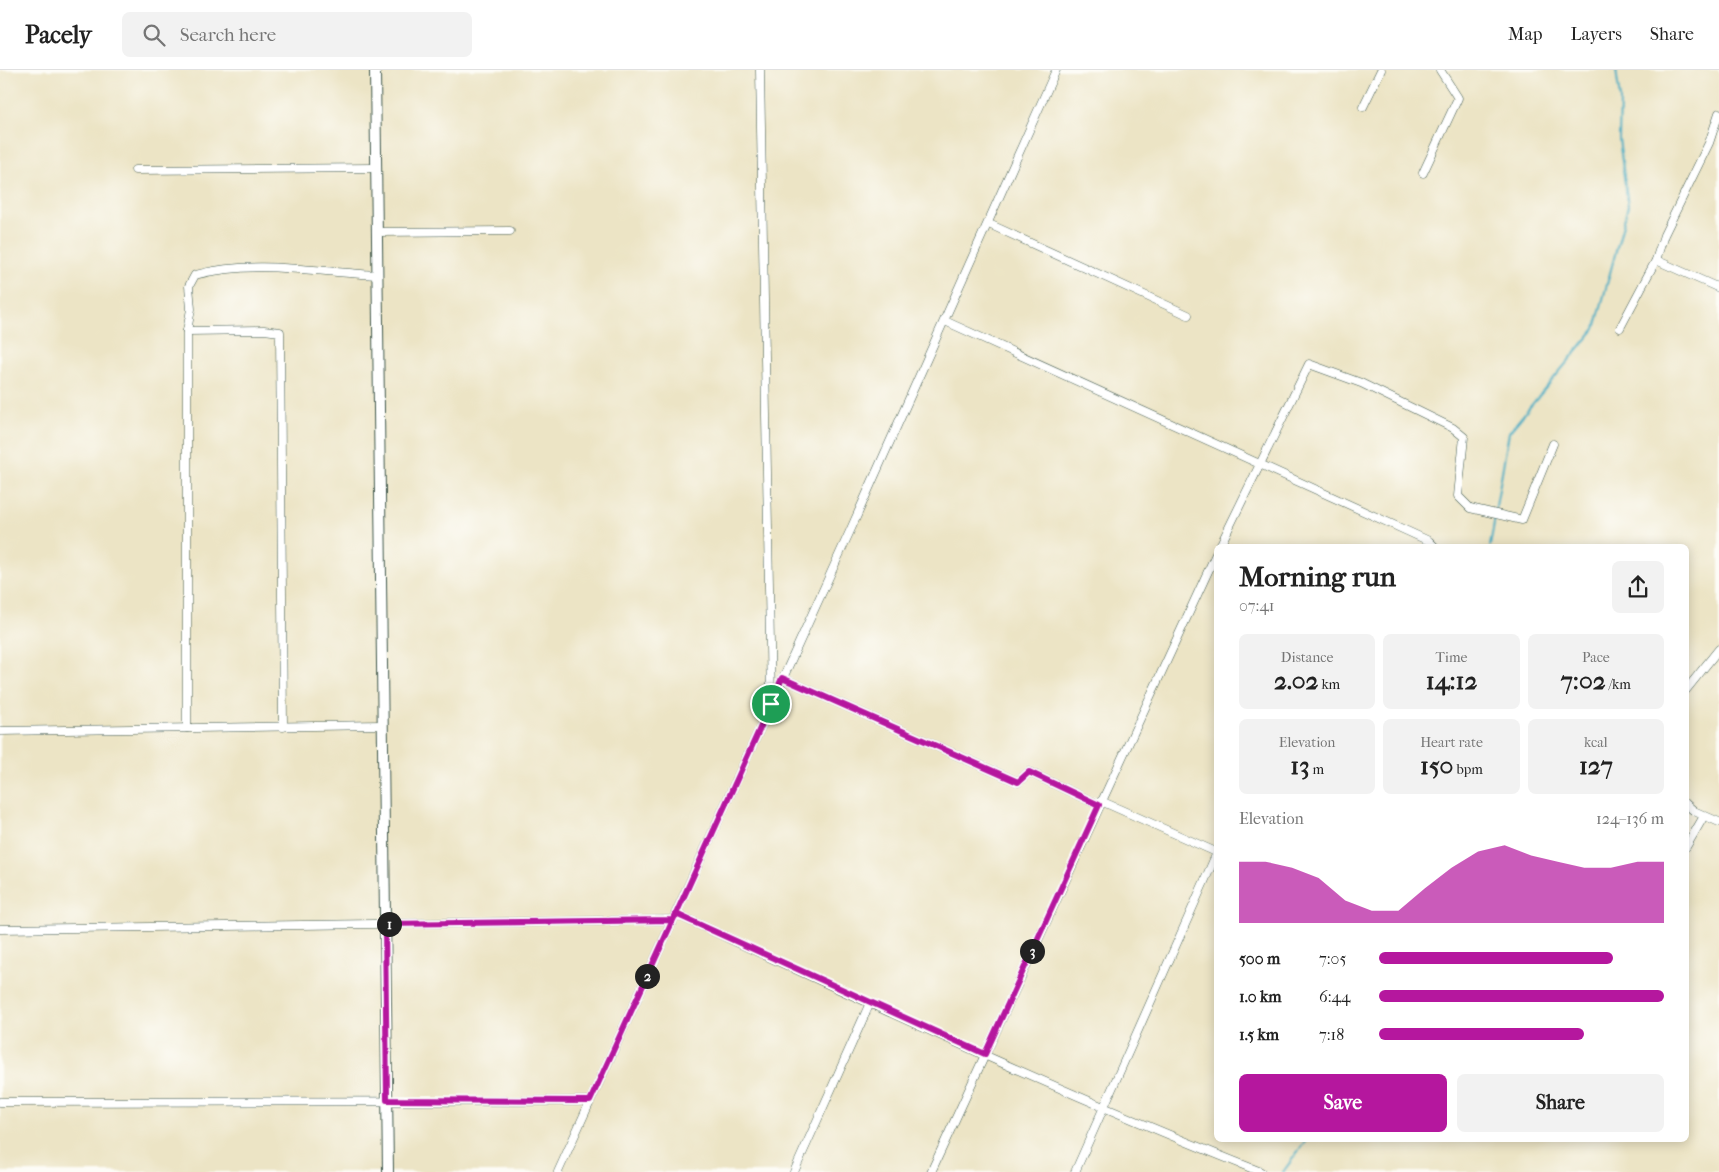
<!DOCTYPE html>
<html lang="en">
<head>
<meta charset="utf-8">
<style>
  body { margin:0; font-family:"IM FELL French Canon",serif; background:#f2f2f2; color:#222; height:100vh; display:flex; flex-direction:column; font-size:19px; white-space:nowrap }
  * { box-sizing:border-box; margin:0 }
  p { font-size:16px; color:#767676 }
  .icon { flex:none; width:28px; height:28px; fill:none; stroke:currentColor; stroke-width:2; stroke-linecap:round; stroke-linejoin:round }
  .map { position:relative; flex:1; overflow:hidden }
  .drawer { position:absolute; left:1214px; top:474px; width:475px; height:598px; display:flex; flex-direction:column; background:#fff; border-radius:8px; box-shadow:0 2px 12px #0003 }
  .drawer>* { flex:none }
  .pin { position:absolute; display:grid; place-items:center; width:42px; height:42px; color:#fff; margin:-21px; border:2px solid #fff; border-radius:50%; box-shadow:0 1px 5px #0007 }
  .km { position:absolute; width:25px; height:25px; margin:-12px; border-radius:50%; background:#222; color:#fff; font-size:14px; line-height:25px; text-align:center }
  .round { display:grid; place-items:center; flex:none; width:52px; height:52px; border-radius:8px; background:#f2f2f2 }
  .summary { display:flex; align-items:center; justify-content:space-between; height:85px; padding:0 25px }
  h1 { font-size:28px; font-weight:700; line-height:38px }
  .metrics { display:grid; grid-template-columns:repeat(3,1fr); gap:8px; height:85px; padding:5px 25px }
  .metrics div { display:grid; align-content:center; border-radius:8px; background:#f2f2f2; text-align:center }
  .metrics b { font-size:25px; font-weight:700 }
  .metrics small { font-size:14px; font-weight:400 }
  .metrics p { font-size:14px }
  .chart { height:140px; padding:10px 25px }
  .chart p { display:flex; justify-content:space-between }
  .chart svg { width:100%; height:90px; margin-top:5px; fill:#b5179e; opacity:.7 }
  .button { display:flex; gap:10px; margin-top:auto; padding:10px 25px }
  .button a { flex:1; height:58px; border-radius:8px; background:#b5179e; color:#fff; font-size:20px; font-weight:700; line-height:58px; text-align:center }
  .button a+a { background:#f2f2f2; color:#222 }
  ul { padding:0 25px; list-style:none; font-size:16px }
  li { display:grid; grid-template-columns:80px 60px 1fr; align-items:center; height:38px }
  li i { height:12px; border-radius:6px; background:#b5179e }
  header { display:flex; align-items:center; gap:30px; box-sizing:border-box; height:70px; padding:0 25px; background:#fff; border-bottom:1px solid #e0e0e0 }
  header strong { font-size:24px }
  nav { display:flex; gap:28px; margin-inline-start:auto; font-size:18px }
  .search { width:350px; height:45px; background:#f2f2f2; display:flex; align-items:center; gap:12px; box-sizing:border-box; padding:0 18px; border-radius:8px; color:#767676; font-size:19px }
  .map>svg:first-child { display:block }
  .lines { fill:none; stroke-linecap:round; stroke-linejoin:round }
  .stream { stroke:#45adc5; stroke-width:2 }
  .minor-casing { stroke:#3e564a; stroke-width:9 }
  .major-casing { stroke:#3e564a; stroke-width:12 }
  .minor { stroke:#fff; stroke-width:8 }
  .major { stroke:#fff; stroke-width:10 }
  .route-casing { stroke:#fff; stroke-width:10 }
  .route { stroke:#b5179e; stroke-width:6 }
</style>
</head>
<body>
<header>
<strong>Pacely</strong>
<div class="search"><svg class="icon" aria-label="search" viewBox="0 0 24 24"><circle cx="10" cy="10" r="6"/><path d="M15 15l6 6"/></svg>Search here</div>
<nav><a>Map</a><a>Layers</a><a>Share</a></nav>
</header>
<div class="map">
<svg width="1719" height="1102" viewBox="0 0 1719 1102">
  <rect width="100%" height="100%" fill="#fdfcf7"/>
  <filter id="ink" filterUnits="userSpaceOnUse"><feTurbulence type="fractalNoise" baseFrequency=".02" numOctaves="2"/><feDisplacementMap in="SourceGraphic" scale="10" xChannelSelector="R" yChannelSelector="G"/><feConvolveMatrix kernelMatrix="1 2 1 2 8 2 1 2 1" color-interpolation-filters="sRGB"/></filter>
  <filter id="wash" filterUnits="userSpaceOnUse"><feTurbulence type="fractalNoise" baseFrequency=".0096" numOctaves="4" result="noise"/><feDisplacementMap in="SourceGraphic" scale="20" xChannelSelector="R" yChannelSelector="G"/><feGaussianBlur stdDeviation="1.12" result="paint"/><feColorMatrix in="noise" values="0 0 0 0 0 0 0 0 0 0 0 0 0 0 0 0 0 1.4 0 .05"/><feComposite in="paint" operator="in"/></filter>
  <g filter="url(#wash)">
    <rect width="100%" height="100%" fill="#ece4c5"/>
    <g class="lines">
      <g class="stream">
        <path d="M1495,442L1509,362L1595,259L1628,136L1619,69L1620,29L1616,0"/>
        <path d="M1490,476L1495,447"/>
        <path d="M1283,1102L1307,1069"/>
      </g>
    </g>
  </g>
  <g filter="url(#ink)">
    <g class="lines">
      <defs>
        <g id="minor">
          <path d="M760,0L771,632"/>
          <path d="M1363,37L1381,0"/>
          <path d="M135,100L376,98"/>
          <path d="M1423,103L1458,28L1440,0"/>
          <path d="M989,154L1188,245"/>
          <path d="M376,162L510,161"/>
          <path d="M1656,190L1719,218"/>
          <path d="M945,251L1429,471L1434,476"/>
          <path d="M1620,258L1656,190L1664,165L1709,73L1719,43"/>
          <path d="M187,261V658"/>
          <path d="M1220,476L1309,294L1361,313L1453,358L1464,367L1458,426L1470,438L1522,450L1553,374"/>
          <path d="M782,608L1018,712L1029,702L1099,735"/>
          <path d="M1686,620L1719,579"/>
          <path d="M283,657L280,262L264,260L187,261L191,239L189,216L195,205C252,189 318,202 377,205"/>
          <path d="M0,661L382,655"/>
          <path d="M1101,731L1216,782"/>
          <path d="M1686,734L1694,741L1719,752"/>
          <path d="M1686,777L1704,746"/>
          <path d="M676,844C869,933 1063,1024 1261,1102"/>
          <path d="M0,859L673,850"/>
          <path d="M0,1032L590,1031"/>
          <path d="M558,1102L850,461L1056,0"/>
          <path d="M794,1102L870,933"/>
          <path d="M931,1102L1216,484"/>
          <path d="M1075,1102L1216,785"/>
        </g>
        <path id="major" d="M375,0L388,1102"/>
      </defs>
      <use href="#minor" class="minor-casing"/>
      <use href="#major" class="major-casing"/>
      <use href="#minor" class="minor"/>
      <use href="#major" class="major"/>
    </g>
  </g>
  <g class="lines" filter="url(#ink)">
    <defs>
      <path id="route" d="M771,634L676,844L673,850L385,854L387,1030L590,1031L673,850L676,844L985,984L1099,735L1029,702L1018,712L782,608L771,634"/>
    </defs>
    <use href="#route" class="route-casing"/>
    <use href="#route" class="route"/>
  </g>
</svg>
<div class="pin" style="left:771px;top:634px;background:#1e9e55"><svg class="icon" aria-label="arrive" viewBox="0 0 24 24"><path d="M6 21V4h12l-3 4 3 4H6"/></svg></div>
<b class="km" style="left:389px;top:854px">1</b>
<b class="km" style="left:647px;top:906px">2</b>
<b class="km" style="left:1032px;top:881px">3</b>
<section class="drawer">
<div class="summary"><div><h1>Morning run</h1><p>07:41</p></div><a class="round"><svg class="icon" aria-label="share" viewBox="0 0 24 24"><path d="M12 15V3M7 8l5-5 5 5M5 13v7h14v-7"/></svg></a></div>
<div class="metrics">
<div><p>Distance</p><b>2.02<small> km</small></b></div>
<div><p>Time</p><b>14:12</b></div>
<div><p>Pace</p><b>7:02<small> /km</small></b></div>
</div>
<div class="metrics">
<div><p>Elevation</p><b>13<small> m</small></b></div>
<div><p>Heart rate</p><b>150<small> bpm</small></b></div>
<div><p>kcal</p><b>127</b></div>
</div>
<div class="chart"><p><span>Elevation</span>124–136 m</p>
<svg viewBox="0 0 160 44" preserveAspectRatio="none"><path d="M0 44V14L10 14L20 17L30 22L40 33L50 38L60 38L70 27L80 17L90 9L100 6L110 11L120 14L130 17L140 17L150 14L160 14V44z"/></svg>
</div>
<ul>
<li><b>500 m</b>7:05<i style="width:82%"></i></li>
<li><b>1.0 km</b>6:44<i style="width:100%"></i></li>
<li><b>1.5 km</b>7:18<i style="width:72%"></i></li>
</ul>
<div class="button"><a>Save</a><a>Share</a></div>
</section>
</div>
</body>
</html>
